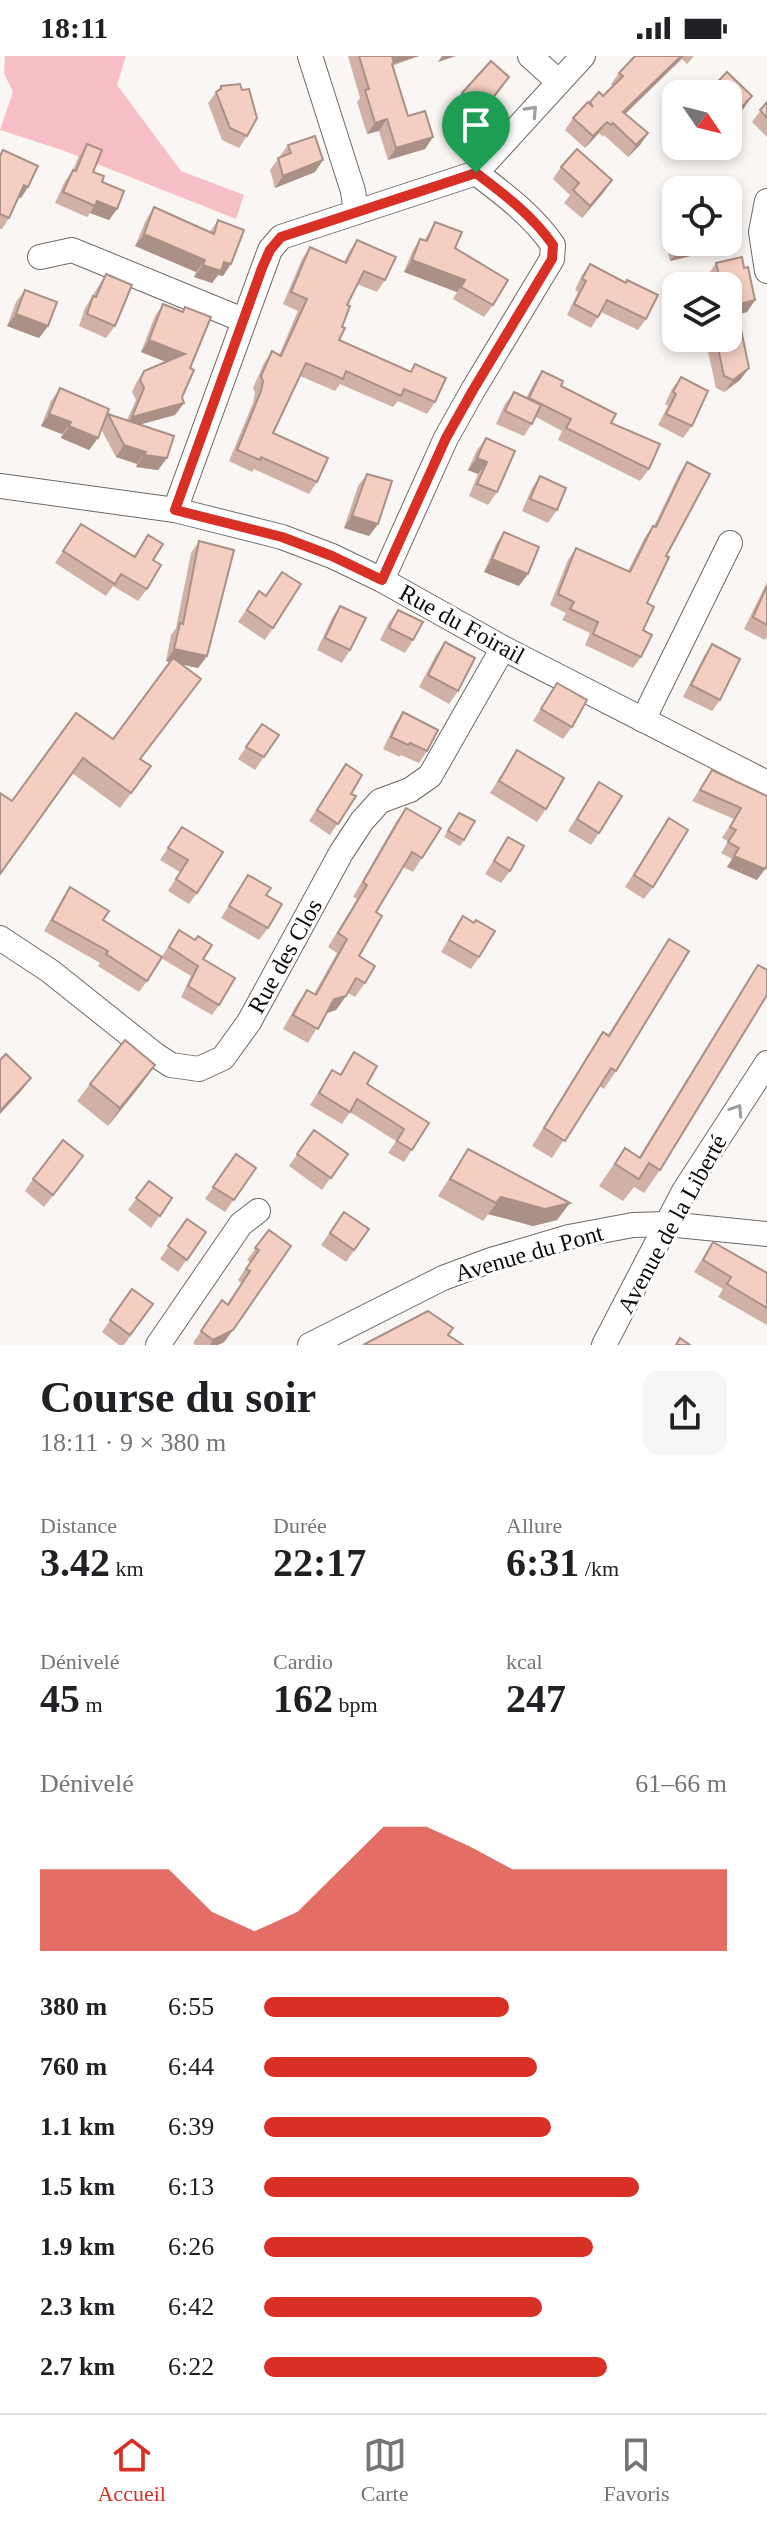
<!DOCTYPE html>
<html lang="fr">
<head>
<meta charset="utf-8">
<style>
  body { margin:0; font-family:Georgia,serif; background:#f6f6f6; color:#202124; height:100vh; display:flex; flex-direction:column; font-size:30px; white-space:nowrap }
  * { box-sizing:border-box; margin:0 }
  p { font-size:26px; color:#757577 }
  .icon { flex:none; width:44px; height:44px; fill:none; stroke:currentColor; stroke-width:2; stroke-linecap:round; stroke-linejoin:round }
  .map { position:relative; height:1289px; overflow:hidden }
  .panel { display:flex; flex-direction:column; background:#fff; flex:1 }
  .panel>* { flex:none }
  .needle { width:52px; rotate:125deg }
  .fabs { position:absolute; left:662px; top:24px; display:grid; gap:16px }
  .fabs a { display:grid; place-items:center; width:80px; height:80px; border-radius:16px; background:#fff; box-shadow:0 4px 12px #0003; font-size:40px }
  .pin { position:absolute; display:grid; place-items:center; width:68px; height:68px; color:#fff; margin:-82px -34px; border-radius:50% 50% 50% 0; rotate:-45deg; box-shadow:0 0 8px #0007 }
  .pin .icon { rotate:45deg }
  .round { display:grid; place-items:center; flex:none; width:84px; height:84px; border-radius:16px; background:#f6f6f6 }
  .head { display:flex; align-items:center; justify-content:space-between; height:136px; padding:0 40px }
  h1 { font-size:44px; font-weight:700; line-height:60px }
  .figures { display:grid; grid-template-columns:repeat(3,1fr); gap:12px; height:136px; padding:8px 40px }
  .figures div { display:grid; align-content:center }
  .figures b { font-size:40px; font-weight:700 }
  .figures small { font-size:22px; font-weight:400 }
  .figures p { font-size:22px }
  .chart { height:224px; padding:16px 40px }
  .chart p { display:flex; justify-content:space-between }
  .chart svg { width:100%; height:144px; margin-top:8px; fill:#d93025; opacity:.7 }
  ul { padding:0 40px; list-style:none; font-size:26px }
  li { display:grid; grid-template-columns:128px 96px 1fr; align-items:center; height:60px }
  li i { height:20px; border-radius:10px; background:#d93025 }
  .status { display:flex; justify-content:space-between; align-items:center; height:56px; padding:0 40px; background:#fff; direction:ltr }
  .status svg { height:22px; fill:currentColor }
  .tab-bar { display:flex; justify-content:space-around; align-items:center; height:112px; border-top:2px solid #e0e0e0; background:#fff; font-size:22px; color:#757577 }
  .tab-bar a { display:grid; justify-items:center; gap:4px }
  .tab-bar .selected { color:#d93025 }
  .map>svg:first-child { display:block }
  .green { fill:#f7bfc5 }
  .lines { fill:none; stroke-linecap:round; stroke-linejoin:round }
  .minor-casing { stroke:#6d6b68; stroke-width:26 }
  .minor { stroke:#fff; stroke-width:24 }
  .wall { fill:#d1b1a6 }
  .shaded-wall { fill:#aa9087 }
  .building { fill:#f3cec1; stroke:#aa9087; stroke-width:2 }
  .oneway { stroke:#9f9e9e }
  .route-casing { stroke:#fff; stroke-width:16 }
  .route { stroke:#d93025; stroke-width:10 }
  .labels { text-anchor:middle; stroke-width:6; stroke-linejoin:round; paint-order:stroke }
  .street-label { font-size:24px; fill:#0e0d0c; stroke:#fff }
</style>
</head>
<body>
<div class="status"><b>18:11</b><svg viewBox="0 0 49 12"><path d="M0 12V9h3v3zM5 12V6h3v6zM10 12V3h3v9zM15 12V0h3v12zM26 1h20v11H26zM47 4h2v5h-2z"/></svg></div>
<div class="map">
<svg width="767" height="1289" viewBox="0 0 767 1289">
  <rect width="100%" height="100%" fill="#faf6f3"/>
  <path class="green" d="M5,0H126L117,29L181,115L244,139L236,163L62,94L0,74L13,36L4,17Z"/>
  <g class="lines">
    <defs>
      <g id="minor">
        <path d="M310,0L353,135L356,156"/>
        <path d="M530,0L559,26"/>
        <path d="M767,145L761,176L767,215"/>
        <path d="M40,201L72,194L243,264"/>
        <path d="M0,430L175,454L282,481L332,500L382,524L503,592L767,727"/>
        <path d="M175,454L270,194L281,181L476,117L583,0"/>
        <path d="M382,524L446,382L473,334L552,203L553,189C533,160 504,138 476,117"/>
        <path d="M643,664L730,487"/>
        <path d="M0,882L50,915L154,998L171,1009L199,1013L223,1002L249,966L341,797L362,765L380,745L410,734L430,720L503,592"/>
        <path d="M158,1289L241,1168L258,1155"/>
        <path d="M310,1289L443,1222L491,1204L569,1181L633,1169L667,1168L767,1178"/>
        <path d="M604,1289L684,1135L767,1007"/>
      </g>
    </defs>
    <use href="#minor" class="minor-casing"/>
    <use href="#minor" class="minor"/>
  </g>
  <g class="wall">
    <path d="M348,0H419L392,10L408,60L433,81L425,93L388,104L379,75L367,78L357,46L360,42Z"/>
    <path d="M635,0H694L687,8L682,3L625,58L648,77L640,89L628,101L604,79L603,81L599,77L585,92L565,74L573,62L589,47L599,36L603,40L613,30L611,28L619,17Z"/>
    <path d="M509,21L474,67L454,49L462,37Z"/>
    <path d="M221,30L247,80L239,92L222,84L208,47Z"/>
    <path d="M767,46V81L752,66Z"/>
    <path d="M87,88L93,116L102,126L117,153L109,164L90,157L87,161L55,147L65,125L73,114L79,100Z"/>
    <path d="M288,89L323,104L315,116L275,132L270,114Z"/>
    <path d="M3,94L28,131L21,142L19,141L9,162L2,173H0V98Z"/>
    <path d="M561,111L612,124L582,162L564,147L570,139L553,123Z"/>
    <path d="M154,151L210,176L218,164L223,220L218,219L212,227L194,221L196,216L135,190L146,164Z"/>
    <path d="M676,164V186H714L707,196L670,205L664,177L672,165Z"/>
    <path d="M435,166L455,192L493,249L484,261L453,243L457,236L404,216L412,196L420,183L424,185Z"/>
    <path d="M357,184L385,224L377,236L357,228L347,249L339,284L410,316L415,308L435,346L427,358L398,345L393,351L340,328L335,335L300,320L273,377L317,426L309,438L254,413L252,416L229,405L253,347L255,337L253,332L264,307L272,295L279,299L298,255L283,248L302,203L310,191L344,206L349,196Z"/>
    <path d="M716,207L744,212L755,244L747,256L738,258L749,312L740,324L724,336L716,332L705,282H728V230H703L708,223V219Z"/>
    <path d="M590,208L646,263L638,274L601,256L591,272L567,259L578,236L575,234L582,219Z"/>
    <path d="M106,218L115,270L106,282L79,270L85,252Z"/>
    <path d="M25,234L48,270L39,282L7,270L16,246Z"/>
    <path d="M163,248L181,256L185,251L190,312L182,341L184,347L175,359L139,368L167,402L158,414L136,411L137,408L116,401L101,373L98,382L89,394L61,382L62,378L41,370L51,345L60,332L105,363L108,358L127,364L136,344L132,336L136,327L144,315L166,306L141,296L155,260Z"/>
    <path d="M542,315L561,330L611,367L649,413L640,425L558,384L562,375L536,361L524,380L496,368L505,348L514,336L526,342L534,327Z"/>
    <path d="M681,321L692,370L683,382L658,369L668,350L665,348L672,333Z"/>
    <path d="M486,382L497,436L488,449L469,440L478,418L468,414L477,394Z"/>
    <path d="M687,406L666,500L647,547L641,601L633,612L585,589L590,577L562,564L566,557L550,549L568,504L576,492L628,515L645,481L653,470H654L679,418Z"/>
    <path d="M367,418L378,468L369,480L344,472L358,430Z"/>
    <path d="M540,420L557,454L548,467L522,455L532,432Z"/>
    <path d="M81,468L134,500L148,479L147,533L138,545L113,530L106,540L55,507Z"/>
    <path d="M504,476L519,530L484,516L496,488Z"/>
    <path d="M199,485L207,600L198,612L181,608L190,638L141,703L151,710L120,752L72,717L12,745L113,683L170,606L166,605L171,579L176,572L191,497Z"/>
    <path d="M767,526V581L765,584L744,573Z"/>
    <path d="M259,535L266,540L273,572L265,584L238,566Z"/>
    <path d="M340,550L350,594L342,607L317,594L332,562Z"/>
    <path d="M398,554L413,584L405,597L380,584L389,566Z"/>
    <path d="M445,586L458,635L449,648L419,631L436,599Z"/>
    <path d="M712,588L720,644L712,655L683,641L704,600Z"/>
    <path d="M557,627L572,671L563,683L533,665Z"/>
    <path d="M403,656L427,695L419,707L401,699L400,701L383,693L395,668Z"/>
    <path d="M262,668L279,679L255,714L238,703Z"/>
    <path d="M517,694L546,753L537,766L490,737Z"/>
    <path d="M346,708L351,738L356,740L330,779L309,765Z"/>
    <path d="M712,714L767,740L757,824L727,811L732,803L721,797L728,785L722,782L734,763L692,745Z"/>
    <path d="M599,726V777L591,789L568,775Z"/>
    <path d="M406,752L422,802L413,816L403,811L376,856L359,900L365,927L355,941L348,937L336,954L326,957L308,987L283,973L297,948L307,934L314,938L337,897L328,891L357,843L353,841L396,766Z"/>
    <path d="M459,757L464,784L460,790L444,781Z"/>
    <path d="M669,762L653,831L644,843L625,831Z"/>
    <path d="M182,771L197,837L189,848L168,835L180,816L160,804Z"/>
    <path d="M508,781L510,815L501,827L485,818Z"/>
    <path d="M248,819L266,839L268,872L259,884L221,862Z"/>
    <path d="M70,831L103,864L147,925L139,936L98,910L100,907L44,875L62,843Z"/>
    <path d="M463,860L474,867L479,901L471,913L441,896Z"/>
    <path d="M179,874L203,903L219,949L212,959L181,941L191,920L161,902Z"/>
    <path d="M669,883L616,1015L604,1033L599,1030L552,1102L532,1090L591,994L603,976L608,979Z"/>
    <path d="M758,909L660,1114L644,1137L634,1131L623,1145L599,1130L625,1092L639,1101L743,932Z"/>
    <path d="M354,996L367,1028L429,1067L404,1106L388,1097L396,1085L350,1056L342,1068L310,1049L332,1014L340,1018Z"/>
    <path d="M143,1026L108,1070L77,1045L90,1028Z"/>
    <path d="M314,1074L348,1098L322,1134L289,1110Z"/>
    <path d="M468,1093L557,1164L533,1170L488,1158L483,1165L438,1140Z"/>
    <path d="M236,1098L256,1112L225,1156L205,1143Z"/>
    <path d="M75,1112L44,1151L25,1135L33,1123Z"/>
    <path d="M149,1125L172,1142L151,1172L128,1154Z"/>
    <path d="M344,1156L369,1173L346,1206L321,1189Z"/>
    <path d="M187,1163L206,1176L178,1216L160,1203Z"/>
    <path d="M269,1174L233,1274L224,1286L218,1289H195L193,1287L222,1244L227,1248L241,1227L238,1224L250,1206L247,1204Z"/>
    <path d="M713,1186L767,1217V1269L718,1241L723,1233L694,1216Z"/>
    <path d="M132,1233L153,1248L124,1289H119L102,1276Z"/>
  </g>
  <g class="shaded-wall">
    <path d="M392,0H419L393,8L386,19Z"/>
    <path d="M442,0H456L438,6Z"/>
    <path d="M681,0H684L615,68L623,56Z"/>
    <path d="M509,21L501,33L474,67L482,55Z"/>
    <path d="M752,40L744,52L728,69V66Z"/>
    <path d="M387,63L379,75L367,78L375,67Z"/>
    <path d="M607,66L599,77L585,92L593,80Z"/>
    <path d="M648,77L640,89L628,101L636,89Z"/>
    <path d="M433,81L425,93L388,104L396,92Z"/>
    <path d="M323,104L315,116L275,132L283,120Z"/>
    <path d="M612,124L604,136L582,162L590,150Z"/>
    <path d="M24,129L28,131L21,142L17,140Z"/>
    <path d="M97,145L117,153L109,164L90,157Z"/>
    <path d="M144,178L205,204L196,216L135,190Z"/>
    <path d="M709,186H714L707,196L670,205L679,194Z"/>
    <path d="M412,204L465,224L457,236L404,216Z"/>
    <path d="M224,206L231,208L223,220L218,219L212,227L194,221L203,209Z"/>
    <path d="M755,244L747,256L728,261L736,249Z"/>
    <path d="M16,258L48,270L39,282L7,270Z"/>
    <path d="M149,284L185,298L177,310L141,296Z"/>
    <path d="M749,312L740,324L724,336L733,324Z"/>
    <path d="M184,347L175,359L124,373L132,361Z"/>
    <path d="M49,358L71,366L62,378L41,370Z"/>
    <path d="M69,370L98,382L89,394L61,382Z"/>
    <path d="M124,389L146,396L137,408L116,401Z"/>
    <path d="M144,399L167,402L158,414L136,411Z"/>
    <path d="M477,402L487,406L478,418L468,414Z"/>
    <path d="M352,460L378,468L369,480L344,472Z"/>
    <path d="M492,503L528,518L519,530L484,516Z"/>
    <path d="M174,593L207,600L198,612L166,605Z"/>
    <path d="M734,800L765,813L757,824L727,811Z"/>
    <path d="M346,940L336,954L324,958L334,943Z"/>
    <path d="M155,1009L143,1026L108,1070L120,1052Z"/>
    <path d="M31,1022L22,1034L0,1058V1055Z"/>
    <path d="M501,1141L570,1147L557,1164L533,1170L488,1158L483,1165Z"/>
    <path d="M233,1274L224,1286L218,1289H210L213,1284Z"/>
  </g>
  <g class="building">
    <path d="M359,0H392L394,7L392,8L408,60L425,55L433,81L396,92L387,63L375,67L365,34L369,33Z"/>
    <path d="M635,0H681L623,56L648,77L636,89L613,67L611,69L607,66L593,80L573,62L588,46L593,51L590,46L599,36L603,40L623,20L619,17Z"/>
    <path d="M491,5L509,21L482,55L462,37Z"/>
    <path d="M727,16L752,40L728,66V38H706Z"/>
    <path d="M240,28L242,34L249,33L257,62L247,80L230,72L216,36L221,33V30Z"/>
    <path d="M767,46V62L760,54Z"/>
    <path d="M315,80L323,104L283,120L278,102L291,97L288,89Z"/>
    <path d="M87,88L102,94L93,116L104,120L102,126L124,135L117,153L97,145L95,150L63,136L73,114L76,115Z"/>
    <path d="M577,93L612,124L590,150L573,134L579,127L561,111Z"/>
    <path d="M3,94L38,110L28,131L24,129L9,162L0,158V100Z"/>
    <path d="M154,151L214,178L218,164L244,174L231,208L224,206L221,215L203,209L205,204L144,178Z"/>
    <path d="M676,164V182L672,165Z"/>
    <path d="M435,166L462,176L455,192L508,224L493,249L461,231L465,224L412,204L420,183L427,185Z"/>
    <path d="M357,184L396,201L385,224L364,215L347,249L350,250L342,271L345,272L339,284L411,316L415,308L446,322L435,346L404,333L401,340L346,315L343,323L306,307L273,377L328,402L317,426L261,401L260,404L237,394L261,335L263,325L261,320L272,295L281,300L307,243L291,236L310,191L346,207Z"/>
    <path d="M677,186H709L679,194Z"/>
    <path d="M742,201L744,212L748,211L755,244L736,249L749,312L733,324L724,320L716,282H728V230H711L709,222L719,220L716,207Z"/>
    <path d="M590,208L626,227L627,224L658,239L646,263L607,244L598,261L574,248L586,225L582,223Z"/>
    <path d="M106,218L132,229L115,270L87,258L93,240L96,241Z"/>
    <path d="M25,234L57,246L48,270L16,258Z"/>
    <path d="M163,248L183,256L185,251L211,261L190,312L194,314L182,341L184,347L132,361L144,332L140,324L144,315L185,298L149,284Z"/>
    <path d="M542,315L563,325L561,330L616,358L611,367L660,388L649,413L566,372L571,363L529,342Z"/>
    <path d="M681,321L708,335L692,370L666,358L676,338L673,336Z"/>
    <path d="M60,332L109,353L98,382L69,370L71,366L49,358Z"/>
    <path d="M514,336L541,349L532,368L505,355Z"/>
    <path d="M108,358L174,380L167,402L144,399L146,396L124,389Z"/>
    <path d="M486,382L515,395L497,436L477,428L487,406L477,402Z"/>
    <path d="M687,406L710,418L666,500L669,501L647,547L654,551L643,574L652,579L641,601L593,578L598,566L570,553L574,546L558,538L576,492L630,516L653,470L656,471Z"/>
    <path d="M367,418L392,425L378,468L352,460Z"/>
    <path d="M540,420L566,432L557,454L530,443Z"/>
    <path d="M81,468L135,501L148,479L163,488L153,504L161,509L147,533L121,518L115,528L63,495Z"/>
    <path d="M504,476L539,491L528,518L492,503Z"/>
    <path d="M199,485L234,494L207,600L174,593L180,567L183,568Z"/>
    <path d="M282,516L301,528L273,572L247,554L259,535L266,540Z"/>
    <path d="M767,530V569L753,561Z"/>
    <path d="M340,550L366,562L350,594L325,582Z"/>
    <path d="M398,554L423,566L413,584L389,572Z"/>
    <path d="M445,586L475,602L458,635L428,619Z"/>
    <path d="M712,588L740,603L720,644L691,629Z"/>
    <path d="M173,602L201,623L140,703L151,710L131,737L83,702L0,818V737L12,745L76,657L113,683Z"/>
    <path d="M557,627L587,644L572,671L541,653Z"/>
    <path d="M403,656L438,674L427,695L410,687L408,689L391,681Z"/>
    <path d="M262,668L279,679L264,701L246,691Z"/>
    <path d="M517,694L564,722L546,753L499,725Z"/>
    <path d="M346,708L362,719L351,738L356,740L338,768L317,754Z"/>
    <path d="M712,714L767,740V809L765,813L734,800L739,792L728,786L736,774L730,771L741,752L700,734Z"/>
    <path d="M599,726L622,740L599,777L577,763Z"/>
    <path d="M406,752L441,772L422,802L412,796L376,856L382,860L359,900L375,910L365,927L356,922L346,940L334,943L318,973L293,959L307,934L316,939L347,883L338,877L367,829L363,826Z"/>
    <path d="M459,757L475,765L464,784L448,775Z"/>
    <path d="M669,762L688,774L653,831L634,819Z"/>
    <path d="M182,771L223,796L197,837L176,823L188,804L168,792Z"/>
    <path d="M508,781L524,790L510,815L494,805Z"/>
    <path d="M248,819L271,832L266,839L282,848L268,872L229,850Z"/>
    <path d="M70,831L109,855L103,864L162,901L147,925L106,898L108,895L52,864Z"/>
    <path d="M463,860L474,867L476,864L495,875L479,901L449,884Z"/>
    <path d="M179,874L195,884L198,880L212,889L203,903L235,922L219,949L188,930L198,910L169,891Z"/>
    <path d="M669,883L689,895L616,1015L611,1012L565,1085L544,1072L603,976L609,980Z"/>
    <path d="M758,909L767,914V939L660,1114L649,1107L639,1123L615,1108L625,1092L640,1102Z"/>
    <path d="M125,984L155,1009L120,1052L90,1028Z"/>
    <path d="M354,996L377,1010L367,1028L429,1067L412,1094L397,1085L404,1073L357,1043L350,1056L319,1037L332,1014L341,1019Z"/>
    <path d="M6,998L31,1022L0,1055V1004Z"/>
    <path d="M314,1074L348,1098L331,1122L297,1098Z"/>
    <path d="M63,1084L83,1100L53,1139L33,1123Z"/>
    <path d="M468,1093L570,1147L545,1153L501,1141L496,1147L450,1123Z"/>
    <path d="M236,1098L256,1112L234,1144L213,1131Z"/>
    <path d="M149,1125L172,1142L160,1160L136,1142Z"/>
    <path d="M344,1156L369,1173L354,1194L330,1177Z"/>
    <path d="M187,1163L206,1176L187,1204L168,1190Z"/>
    <path d="M269,1174L291,1190L233,1274L213,1284L201,1275L222,1244L228,1249L250,1215L246,1213L259,1194L255,1192Z"/>
    <path d="M713,1186L767,1217V1252L727,1228L731,1221L703,1204Z"/>
    <path d="M132,1233L153,1248L130,1279L110,1264Z"/>
    <path d="M428,1255L453,1272L448,1279L463,1289H363Z"/>
    <path d="M680,1282L690,1289H676Z"/>
  </g>
  <defs><path id="oneway-chevron" d="M-2-3.5L2.5 0L-2 3.5" fill="none" stroke-width="1.6" stroke-linecap="round" stroke-linejoin="round" transform="scale(2)"/></defs>
  <g class="oneway">
    <use href="#oneway-chevron" transform="translate(532 55) rotate(-47)"/>
    <use href="#oneway-chevron" transform="translate(737 1054) rotate(-57)"/>
  </g>
  <g class="lines">
    <defs>
      <path id="route" d="M476,117C504,138 533,160 553,189L552,203L473,334L446,382L382,524L332,500L282,481L175,454L262,212L270,194L281,181Z"/>
    </defs>
    <use href="#route" class="route-casing"/>
    <use href="#route" class="route"/>
  </g>
  <g class="labels">
    <g class="street-label">
      <text transform="translate(462 568) rotate(29)" y="8">Rue du Foirail</text>
      <text transform="translate(285 900) rotate(-61)" y="8">Rue des Clos</text>
      <text transform="translate(672 1168) rotate(-61)" y="8">Avenue de la Liberté</text>
      <text transform="translate(529 1197) rotate(-16)" y="8">Avenue du Pont</text>
    </g>
  </g>
</svg>
<div class="fabs">
<a><svg class="needle" viewBox="-14 -14 28 28"><path d="M0-13l5 13h-10z" fill="#e53935"/><path d="M0 13l5-13h-10z" fill="#757577"/></svg></a>
<a><svg class="icon" aria-label="locate" viewBox="0 0 24 24"><circle cx="12" cy="12" r="6"/><path d="M12 2v4M12 18v4M2 12h4M18 12h4"/></svg></a>
<a><svg class="icon" aria-label="layers" viewBox="0 0 24 24"><path d="M12 4l9 5-9 5-9-5zM3 14l9 5 9-5"/></svg></a>
</div>
<div class="pin" style="left:476px;top:117px;background:#1e9e55"><svg class="icon" aria-label="arrive" viewBox="0 0 24 24"><path d="M6 21V4h12l-3 4 3 4H6"/></svg></div>
</div>
<section class="panel">
<div class="head"><div><h1>Course du soir</h1><p>18:11 · 9 × 380 m</p></div><a class="round"><svg class="icon" aria-label="share" viewBox="0 0 24 24"><path d="M12 15V3M7 8l5-5 5 5M5 13v7h14v-7"/></svg></a></div>
<div class="figures">
<div><p>Distance</p><b>3.42<small> km</small></b></div>
<div><p>Durée</p><b>22:17</b></div>
<div><p>Allure</p><b>6:31<small> /km</small></b></div>
</div>
<div class="figures">
<div><p>Dénivelé</p><b>45<small> m</small></b></div>
<div><p>Cardio</p><b>162<small> bpm</small></b></div>
<div><p>kcal</p><b>247</b></div>
</div>
<div class="chart"><p><span>Dénivelé</span>61–66 m</p>
<svg viewBox="0 0 160 44" preserveAspectRatio="none"><path d="M0 44V19L10 19L20 19L30 19L40 32L50 38L60 32L70 19L80 6L90 6L100 12L110 19L120 19L130 19L140 19L150 19L160 19V44z"/></svg>
</div>
<ul>
<li><b>380 m</b>6:55<i style="width:53%"></i></li>
<li><b>760 m</b>6:44<i style="width:59%"></i></li>
<li><b>1.1 km</b>6:39<i style="width:62%"></i></li>
<li><b>1.5 km</b>6:13<i style="width:81%"></i></li>
<li><b>1.9 km</b>6:26<i style="width:71%"></i></li>
<li><b>2.3 km</b>6:42<i style="width:60%"></i></li>
<li><b>2.7 km</b>6:22<i style="width:74%"></i></li>
</ul>
</section>
<nav class="tab-bar">
<a class="selected"><svg class="icon" aria-label="home" viewBox="0 0 24 24"><path d="M3 11l9-7 9 7M6 9v11h12V9"/></svg>Accueil</a>
<a><svg class="icon" aria-label="map" viewBox="0 0 24 24"><path d="M3 6l6-2 6 2 6-2v14l-6 2-6-2-6 2zM9 4v14M15 6v14"/></svg>Carte</a>
<a><svg class="icon" aria-label="saved" viewBox="0 0 24 24"><path d="M7 4h10v16l-5-4-5 4z"/></svg>Favoris</a>
</nav>
</body>
</html>
